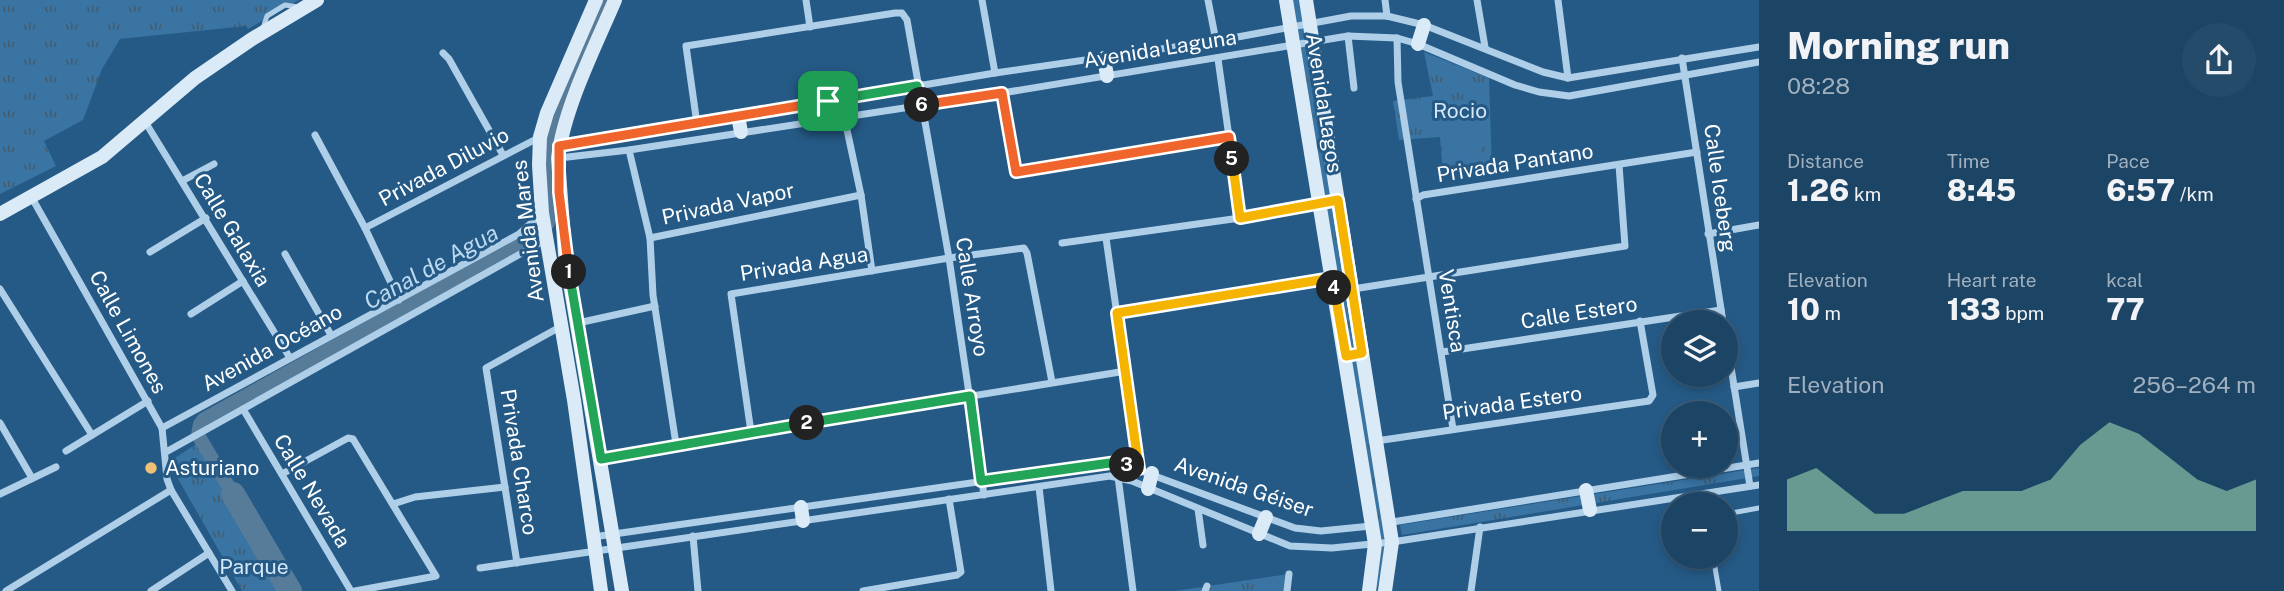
<!DOCTYPE html>
<html lang="en">
<head>
<meta charset="utf-8">
<style>
  body { margin:0; font-family:"Public Sans",sans-serif; background:#254b6a; color:#f1f3f6; height:100vh; display:flex; flex-direction:column; font-size:26px; white-space:nowrap }
  * { box-sizing:border-box; margin:0 }
  p { font-size:23px; color:#a0b0bf }
  .icon { flex:none; width:38px; height:38px; fill:none; stroke:currentColor; stroke-width:2; stroke-linecap:round; stroke-linejoin:round }
  .map { position:relative; flex:1; overflow:hidden }
  .panel { display:flex; flex-direction:column; background:#1c4464; width:525px }
  .panel>* { flex:none }
  .fabs { position:absolute; left:1661px; top:310px; display:grid; gap:14px }
  .fabs a { display:grid; place-items:center; width:77px; height:77px; border-radius:50%; background:#1c4464; box-shadow:0 4px 10px #0003,0 0 0 2px #3a5c78; font-size:35px }
  .pin { position:absolute; display:grid; place-items:center; width:60px; height:60px; color:#fff; margin:-30px; border-radius:14px; box-shadow:0 4px 10px #0006 }
  .km { position:absolute; width:35px; height:35px; margin:-18px; border-radius:50%; background:#222; color:#fff; font-size:19px; line-height:35px; text-align:center }
  .round { display:grid; place-items:center; flex:none; width:74px; height:74px; border-radius:37px; background:#254b6a }
  .overview { display:flex; align-items:center; justify-content:space-between; height:119px; padding:0 28px }
  h1 { font-size:38px; font-weight:800; line-height:52px }
  .figures { display:grid; grid-template-columns:repeat(3,1fr); gap:10px; height:119px; padding:7px 28px }
  .figures div { display:grid; align-content:center }
  .figures b { font-size:30px; font-weight:800 }
  .figures small { font-size:19px; font-weight:400 }
  .figures p { font-size:19px }
  .chart { height:196px; padding:14px 28px }
  .chart p { display:flex; justify-content:space-between }
  .chart svg { width:100%; height:126px; margin-top:7px; fill:#8abfa5; opacity:.7 }
  main { display:flex; flex:1; min-height:0 }
  .map>svg:first-child { display:block }
  .grass { fill:url(#grass-tufts) }
  .garden { fill:#3974a3 }
  .lines { fill:none; stroke-linecap:round; stroke-linejoin:round }
  .canal { stroke:#577c9a; stroke-width:14 }
  .river { stroke:#577c9a; stroke-width:24 }
  .lane { stroke:#afcfe9; stroke-width:5 }
  .street { stroke:#afcfe9; stroke-width:7 }
  .secondary { stroke:#daeaf7; stroke-width:14 }
  .split-1-casing { stroke:#fff; stroke-width:14 }
  .split-2-casing { stroke:#fff; stroke-width:14 }
  .split-3-casing { stroke:#fff; stroke-width:14 }
  .split-4-casing { stroke:#fff; stroke-width:14 }
  .split-5-casing { stroke:#fff; stroke-width:14 }
  .split-6-casing { stroke:#fff; stroke-width:14 }
  .split-7-casing { stroke:#fff; stroke-width:14 }
  .split-1 { stroke:#f0652b; stroke-width:9 }
  .split-2 { stroke:#22a559; stroke-width:9 }
  .split-3 { stroke:#22a559; stroke-width:9 }
  .split-4 { stroke:#f5b400; stroke-width:9 }
  .split-5 { stroke:#f5b400; stroke-width:9 }
  .split-6 { stroke:#f0652b; stroke-width:9 }
  .split-7 { stroke:#22a559; stroke-width:9 }
  .poi-dot { fill:#f2c073; stroke:#255a86; stroke-width:2.5 }
  .labels { text-anchor:middle; stroke-width:6; stroke-linejoin:round; paint-order:stroke }
  .street-label { font-size:21px; fill:#fff; stroke:#255a86 }
  .park-label { font-size:21px; fill:#d3e7f7; stroke:#255a86 }
  .poi-label { font-size:21px; fill:#fff; stroke:#255a86; text-anchor:start }
  .water-label { font-size:23px; font-style:italic; fill:#bbd9f0; stroke:#255a86 }
</style>
</head>
<body>
<main>
<div class="map">
<svg width="1759" height="591" viewBox="0 0 1759 591">
  <defs>
    <pattern id="grass-tufts" width="24" height="20" patternUnits="userSpaceOnUse" patternTransform="scale(1.75)"><rect width="24" height="20" fill="#3974a3"/><path d="M3 7l-1-3M5 7V3M7 7l1-3M15 17l-1-3M17 17v-4M19 17l1-3" fill="none" stroke="#435e73"/></pattern>
  </defs>
  <rect width="100%" height="100%" fill="#255a86"/>
  <g class="grass">
    <path d="M0,0H299L248,29L246,26L120,39L102,69L83,120L44,141L56,166L0,194Z"/>
    <path d="M1291,0H1299L1385,496L1384,591H1369L1375,544Z"/>
    <path d="M1424,52L1489,78L1492,170L1443,174L1440,137L1399,140L1393,101L1433,96Z"/>
    <path d="M204,439L241,504L295,591H242L173,470L175,458Z"/>
    <path d="M1759,468V476L1402,535L1400,525Z"/>
    <path d="M1289,574L1287,591H1175Z"/>
  </g>
  <path class="garden" d="M1475,98L1482,156L1451,159L1444,103Z"/>
  <g class="lines">
    <path class="canal" d="M233,494L198,435L200,424L204,419L523,242L548,223L551,211L549,151L554,126L605,0"/>
    <path class="river" d="M233,494L290,591"/>
    <g class="lane">
      <path d="M263,28L267,16L285,5L298,7"/>
      <path d="M1726,514L1759,508"/>
      <path d="M1713,556L1719,591"/>
    </g>
    <g class="street">
      <path d="M806,0L810,27"/>
      <path d="M982,0L995,73"/>
      <path d="M1208,0L1216,41"/>
      <path d="M1385,0L1387,16"/>
      <path d="M1477,0L1485,47"/>
      <path d="M1558,0L1568,78"/>
      <path d="M1348,36L1354,88"/>
      <path d="M1397,38L1398,82L1453,429"/>
      <path d="M443,53L449,59L503,155"/>
      <path d="M1682,58L1723,322"/>
      <path d="M1002,93L1016,172L1229,137L1218,59"/>
      <path d="M844,116L861,195L872,271"/>
      <path d="M144,120L290,358"/>
      <path d="M697,124L686,46L895,13H902L907,20L949,258L984,495"/>
      <path d="M315,135L365,228L399,300"/>
      <path d="M1229,137L1240,218"/>
      <path d="M559,146L995,73L1216,41L1351,16H1387L1424,25L1543,72L1568,78L1759,47"/>
      <path d="M629,150L650,238L653,295L676,444"/>
      <path d="M559,158L629,150L1002,93L1348,36L1397,38L1418,44L1515,85L1539,92L1569,96L1759,62"/>
      <path d="M182,181L214,164"/>
      <path d="M32,198L162,428L167,479L171,490L232,591"/>
      <path d="M1416,199L1423,195L1697,152"/>
      <path d="M365,228L540,137"/>
      <path d="M1708,234L1759,225"/>
      <path d="M650,238L861,195"/>
      <path d="M1106,238L1139,469"/>
      <path d="M1062,243L1240,218L1338,200"/>
      <path d="M150,252L206,218"/>
      <path d="M285,254L331,335"/>
      <path d="M0,289L92,435"/>
      <path d="M1353,289L1625,246L1619,165"/>
      <path d="M1117,313L1332,278"/>
      <path d="M191,314L243,281"/>
      <path d="M578,323L655,306"/>
      <path d="M1726,336L1750,486"/>
      <path d="M1442,352L1721,310"/>
      <path d="M1734,387L1759,383"/>
      <path d="M243,409L351,591"/>
      <path d="M0,423L32,478"/>
      <path d="M162,428L519,234L542,213"/>
      <path d="M751,432L731,294L949,258L1024,248L1027,253L1052,382"/>
      <path d="M1376,441L1649,401L1653,395L1640,321"/>
      <path d="M66,451L148,401"/>
      <path d="M166,452L547,239"/>
      <path d="M601,459L676,444L1126,371"/>
      <path d="M282,474L348,438L353,439L436,576L355,591"/>
      <path d="M1118,477L1133,591"/>
      <path d="M1039,487L1051,591"/>
      <path d="M0,494L56,467"/>
      <path d="M393,504L415,497L505,487"/>
      <path d="M1198,509L1203,545"/>
      <path d="M1386,523L1759,463"/>
      <path d="M693,536L698,591"/>
      <path d="M593,537L1117,462L1295,528L1321,531L1371,526"/>
      <path d="M517,563L486,368L560,327"/>
      <path d="M480,568L1110,476L1132,481L1290,546L1332,548L1392,542L1759,485"/>
      <path d="M6,591L171,490"/>
      <path d="M151,591L209,553"/>
      <path d="M863,591L957,575L961,572L949,499"/>
      <path d="M1205,591L1207,586"/>
      <path d="M1287,591L1289,574"/>
      <path d="M1471,591L1480,527"/>
    </g>
    <g class="secondary">
      <path d="M596,0L547,113L540,137L539,165L542,213L574,400L601,591"/>
      <path d="M615,0C595,47 564,108 558,158L565,254L622,591"/>
      <path d="M1286,0L1375,544L1369,591"/>
      <path d="M1306,0L1389,523L1392,542L1385,591"/>
      <path d="M1418,44L1424,25"/>
      <path d="M1104,58L1107,76"/>
      <path d="M738,116L741,132"/>
      <path d="M0,214L102,157L195,78L252,39L317,0"/>
      <path d="M1148,489L1152,473"/>
      <path d="M1586,490L1590,510"/>
      <path d="M801,507L803,521"/>
      <path d="M1259,534L1266,517"/>
    </g>
  </g>
  <g class="lines">
    <defs>
      <path id="split-1" d="M569,272L559,192V146L828,101"/>
      <path id="split-2" d="M569,272L601,459L807,423"/>
      <path id="split-3" d="M807,423L970,396L981,481L1117,462L1127,465"/>
      <path id="split-4" d="M1127,465L1139,469L1117,313L1332,278L1334,288"/>
      <path id="split-5" d="M1232,159L1240,218L1338,200L1362,353L1346,356L1334,288"/>
      <path id="split-6" d="M922,105L1002,93L1016,172L1229,137L1232,159"/>
      <path id="split-7" d="M828,101L917,86L922,105"/>
    </defs>
    <use href="#split-1" class="split-1-casing"/>
    <use href="#split-2" class="split-2-casing"/>
    <use href="#split-3" class="split-3-casing"/>
    <use href="#split-4" class="split-4-casing"/>
    <use href="#split-5" class="split-5-casing"/>
    <use href="#split-6" class="split-6-casing"/>
    <use href="#split-7" class="split-7-casing"/>
    <use href="#split-1" class="split-1"/>
    <use href="#split-2" class="split-2"/>
    <use href="#split-3" class="split-3"/>
    <use href="#split-4" class="split-4"/>
    <use href="#split-5" class="split-5"/>
    <use href="#split-6" class="split-6"/>
    <use href="#split-7" class="split-7"/>
  </g>
  <circle class="poi-dot" cx="151" cy="468" r="7"/>
  <g class="labels">
    <g class="street-label">
      <text transform="translate(1160 49) rotate(-9)" y="7">Avenida Laguna</text>
      <text transform="translate(1324 103) rotate(81)" y="7">Avenida Lagos</text>
      <text transform="translate(1515 163) rotate(-9)" y="7">Privada Pantano</text>
      <text transform="translate(444 167) rotate(-28)" y="7">Privada Diluvio</text>
      <text transform="translate(1720 188) rotate(82)" y="7">Calle Iceberg</text>
      <text transform="translate(728 204) rotate(-12)" y="7">Privada Vapor</text>
      <text transform="translate(232 230) rotate(59)" y="7">Calle Galaxia</text>
      <text transform="translate(528 231) rotate(-97)" y="7">Avenida Mares</text>
      <text transform="translate(804 264) rotate(-9)" y="7">Privada Agua</text>
      <text transform="translate(972 297) rotate(81)" y="7">Calle Arroyo</text>
      <text transform="translate(1452 311) rotate(81)" y="7">Ventisca</text>
      <text transform="translate(1579 313) rotate(-9)" y="7">Calle Estero</text>
      <text transform="translate(128 332) rotate(61)" y="7">Calle Limones</text>
      <text transform="translate(272 348) rotate(-29)" y="7">Avenida Océano</text>
      <text transform="translate(1512 403) rotate(-8)" y="7">Privada Estero</text>
      <text transform="translate(519 462) rotate(81)" y="7">Privada Charco</text>
      <text transform="translate(1244 487) rotate(19)" y="7">Avenida Géiser</text>
      <text transform="translate(312 491) rotate(59)" y="7">Calle Nevada</text>
    </g>
    <g class="park-label">
      <text x="1460" y="118">Rocio</text>
      <text x="254" y="574">Parque</text>
    </g>
    <g class="poi-label">
      <text x="165" y="475">Asturiano</text>
    </g>
    <g class="water-label">
      <text transform="translate(431 267) rotate(-29)" y="8">Canal de Agua</text>
    </g>
  </g>
</svg>
<div class="fabs">
<a><svg class="icon" aria-label="layers" viewBox="0 0 24 24"><path d="M12 4l9 5-9 5-9-5zM3 14l9 5 9-5"/></svg></a>
<a>+</a>
<a>−</a>
</div>
<div class="pin" style="left:828px;top:101px;background:#1e9e55"><svg class="icon" aria-label="arrive" viewBox="0 0 24 24"><path d="M6 21V4h12l-3 4 3 4H6"/></svg></div>
<b class="km" style="left:569px;top:272px">1</b>
<b class="km" style="left:807px;top:423px">2</b>
<b class="km" style="left:1127px;top:465px">3</b>
<b class="km" style="left:1334px;top:288px">4</b>
<b class="km" style="left:1232px;top:159px">5</b>
<b class="km" style="left:922px;top:105px">6</b>
</div>
<section class="panel">
<div class="overview"><div><h1>Morning run</h1><p>08:28</p></div><a class="round"><svg class="icon" aria-label="share" viewBox="0 0 24 24"><path d="M12 15V3M7 8l5-5 5 5M5 13v7h14v-7"/></svg></a></div>
<div class="figures">
<div><p>Distance</p><b>1.26<small> km</small></b></div>
<div><p>Time</p><b>8:45</b></div>
<div><p>Pace</p><b>6:57<small> /km</small></b></div>
</div>
<div class="figures">
<div><p>Elevation</p><b>10<small> m</small></b></div>
<div><p>Heart rate</p><b>133<small> bpm</small></b></div>
<div><p>kcal</p><b>77</b></div>
</div>
<div class="chart"><p><span>Elevation</span>256–264 m</p>
<svg viewBox="0 0 160 44" preserveAspectRatio="none"><path d="M0 44V26L10 22L20 30L30 38L40 38L50 34L60 30L70 30L80 30L90 26L100 14L110 6L120 10L130 18L140 26L150 30L160 26V44z"/></svg>
</div>
</section>
</main>
</body>
</html>
